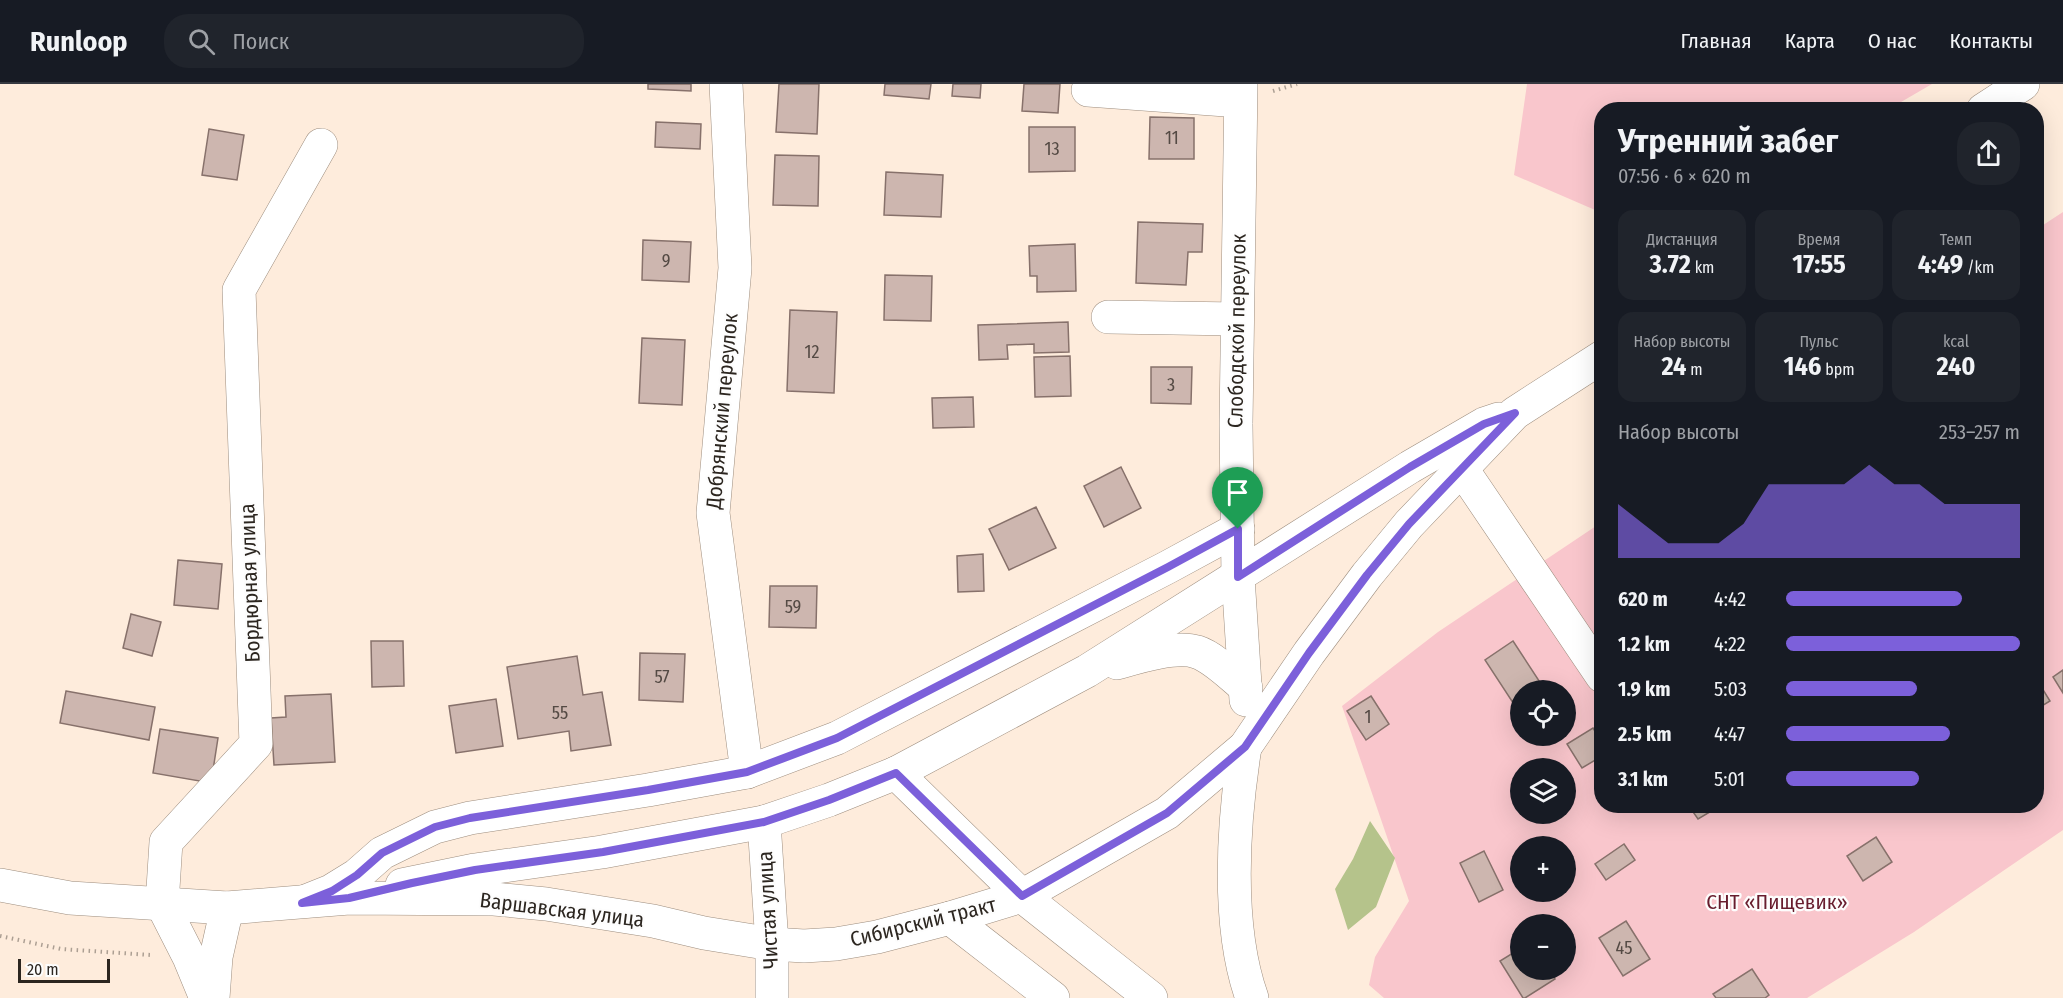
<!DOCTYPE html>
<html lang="ru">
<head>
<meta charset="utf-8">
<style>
  body { margin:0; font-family:"Fira Sans Condensed",sans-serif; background:#20242c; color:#f1f3f6; height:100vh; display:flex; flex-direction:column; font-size:22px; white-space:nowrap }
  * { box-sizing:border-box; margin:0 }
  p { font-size:20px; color:#9ea1a6 }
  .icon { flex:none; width:33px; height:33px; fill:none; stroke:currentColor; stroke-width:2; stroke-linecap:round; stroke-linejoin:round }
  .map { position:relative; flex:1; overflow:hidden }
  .drawer { position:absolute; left:1594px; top:18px; width:450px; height:711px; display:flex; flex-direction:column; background:#171b24; border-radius:24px; box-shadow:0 6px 24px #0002 }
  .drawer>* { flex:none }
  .fabs { position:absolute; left:1510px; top:596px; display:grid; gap:12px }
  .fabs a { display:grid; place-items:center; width:66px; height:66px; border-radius:50%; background:#171b24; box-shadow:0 6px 24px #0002; font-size:30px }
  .scale { position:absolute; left:18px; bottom:15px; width:92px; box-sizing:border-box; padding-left:6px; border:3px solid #2c2620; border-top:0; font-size:16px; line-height:21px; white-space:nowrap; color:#2c2620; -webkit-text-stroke:4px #fdfdfd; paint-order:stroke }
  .pin { position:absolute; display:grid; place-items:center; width:51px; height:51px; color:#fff; margin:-62px -26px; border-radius:50% 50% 50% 0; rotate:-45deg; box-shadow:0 0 6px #0007 }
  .pin .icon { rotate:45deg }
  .round { display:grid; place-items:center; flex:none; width:63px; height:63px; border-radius:24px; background:#20242c }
  .overview { display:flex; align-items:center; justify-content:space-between; height:102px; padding:0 24px }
  h1 { font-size:33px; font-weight:700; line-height:45px }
  .stats { display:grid; grid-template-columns:repeat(3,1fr); gap:9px; height:102px; padding:6px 24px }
  .stats div { display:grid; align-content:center; border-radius:15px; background:#20242c; text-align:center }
  .stats b { font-size:26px; font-weight:700 }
  .stats small { font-size:16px; font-weight:400 }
  .stats p { font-size:16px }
  .chart { height:168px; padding:12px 24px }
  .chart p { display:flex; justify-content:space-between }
  .chart svg { width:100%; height:108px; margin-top:6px; fill:#7c60da; opacity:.7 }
  ul { padding:0 24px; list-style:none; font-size:20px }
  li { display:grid; grid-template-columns:96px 72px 1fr; align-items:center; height:45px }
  li i { height:15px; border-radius:8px; background:#7c60da }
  header { display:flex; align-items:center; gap:36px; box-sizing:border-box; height:84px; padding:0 30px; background:#171b24; border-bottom:2px solid #363941 }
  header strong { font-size:28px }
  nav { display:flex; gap:33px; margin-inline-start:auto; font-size:21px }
  .search { width:420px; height:54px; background:#20242c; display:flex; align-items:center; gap:15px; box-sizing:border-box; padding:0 21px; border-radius:24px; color:#9ea1a6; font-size:22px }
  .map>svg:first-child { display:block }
  .green { fill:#f9c6cc; fill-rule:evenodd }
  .water { fill:#b5c38b }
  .building { fill:#cdb6af; stroke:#87716b; stroke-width:1.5 }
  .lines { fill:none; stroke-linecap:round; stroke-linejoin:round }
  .minor-casing { stroke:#9d8d7e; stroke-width:34 }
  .major-casing { stroke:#9d8d7e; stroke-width:34 }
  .path { stroke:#ac9f93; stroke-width:4; stroke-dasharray:1.5 4.5; stroke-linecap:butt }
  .minor { stroke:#fff; stroke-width:33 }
  .major { stroke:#fff; stroke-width:33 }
  .route-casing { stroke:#fff; stroke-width:12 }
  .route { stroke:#7c60da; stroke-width:8 }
  .labels { text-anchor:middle; stroke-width:4.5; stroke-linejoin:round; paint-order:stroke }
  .number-label { font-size:18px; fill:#544a44 }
  .street-label { font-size:21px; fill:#2c2620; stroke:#fdfdfd }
  .park-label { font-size:21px; fill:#681d2e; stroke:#fdfdfd }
</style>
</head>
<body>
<header>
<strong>Runloop</strong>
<div class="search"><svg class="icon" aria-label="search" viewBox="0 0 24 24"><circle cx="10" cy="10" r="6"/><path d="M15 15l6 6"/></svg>Поиск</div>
<nav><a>Главная</a><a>Карта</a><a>О нас</a><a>Контакты</a></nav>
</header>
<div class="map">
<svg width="2063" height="914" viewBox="0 0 2063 914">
  <rect width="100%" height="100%" fill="#feecdc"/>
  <g class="green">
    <path d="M1527,0H1932L1889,25L1602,26V129L1514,91Z"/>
    <path d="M2063,128V746L1914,848L1807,914H1384L1369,901L1375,873L1409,817L1342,622L1438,548L1602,438V722H2037V145ZM1521,606H1566V651H1521ZM1521,684H1566V729H1521ZM1521,762H1566V807H1521ZM1521,840H1566V885H1521Z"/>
  </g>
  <path class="water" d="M1370,737L1395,774L1376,823L1348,846L1335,805L1353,775Z"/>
  <g class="building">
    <path d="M648,0H691V7L648,5Z"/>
    <path d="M779,0H819L817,50L776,48Z"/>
    <path d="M885,0H931L929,15L884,11Z"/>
    <path d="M953,0H981L980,14L952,12Z"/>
    <path d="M1024,0H1060L1058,29L1022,27Z"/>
    <path d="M1150,33L1194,34V75H1149Z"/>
    <path d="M656,38L701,40L700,65L655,63Z"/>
    <path d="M1029,43H1075V87L1029,88Z"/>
    <path d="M209,45L244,51L237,96L202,91Z"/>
    <path d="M775,71L819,72L818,122L773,121Z"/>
    <path d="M886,88L943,91L941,133L884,131Z"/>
    <path d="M1138,138L1203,140L1202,168H1188L1186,201L1136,199Z"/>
    <path d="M643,156L691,158L689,198L642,196Z"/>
    <path d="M1075,160L1076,207L1037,208V192H1030L1029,162Z"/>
    <path d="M885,191L932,192L931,237L884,236Z"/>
    <path d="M790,226L837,228L834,309L787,307Z"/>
    <path d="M1068,238L1069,268L1034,269V260L1007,261L1008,275L979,276L978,241Z"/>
    <path d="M642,254L685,256L682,321L639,319Z"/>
    <path d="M1070,272L1071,312L1035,313L1034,273Z"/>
    <path d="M1151,283H1192L1191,320L1151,319Z"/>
    <path d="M973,313L974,343L933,344L932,314Z"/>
    <path d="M1121,383L1141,424L1104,443L1084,402Z"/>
    <path d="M1036,423L1056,464L1009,486L989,445Z"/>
    <path d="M983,470L984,507L958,508L957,472Z"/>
    <path d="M178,476L222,480L218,525L174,521Z"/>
    <path d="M770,502H817L816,544L769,543Z"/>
    <path d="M131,530L161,538L152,572L123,564Z"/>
    <path d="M371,557H403L404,602L372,603Z"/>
    <path d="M1513,557L1545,606H1521V631L1485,576Z"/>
    <path d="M640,569L685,570L683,618L639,616Z"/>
    <path d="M577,572L583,611L602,608L611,661L571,667L569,647L518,655L507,583Z"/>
    <path d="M2063,586V609L2053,593Z"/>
    <path d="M2037,596L2050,617L2037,625Z"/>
    <path d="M66,607L155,623L149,656L60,639Z"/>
    <path d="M331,610L335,678L274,681L271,634L286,633L285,612Z"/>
    <path d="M1371,612L1389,640L1366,656L1347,627Z"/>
    <path d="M496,615L503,662L456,669L449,622Z"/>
    <path d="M1593,644L1602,658V672L1582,684L1567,660Z"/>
    <path d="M160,645L218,654L211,699L153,689Z"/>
    <path d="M1689,722H1720L1698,735Z"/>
    <path d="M1876,753L1892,778L1863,797L1847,772Z"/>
    <path d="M1624,760L1635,776L1606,796L1595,780Z"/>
    <path d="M1484,767L1503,806L1479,818L1460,779Z"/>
    <path d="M1626,837L1650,875L1623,892L1599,854Z"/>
    <path d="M1521,864V885H1549L1555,895L1525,914H1523L1500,877Z"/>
    <path d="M1752,885L1769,911L1765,914H1716L1713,910Z"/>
  </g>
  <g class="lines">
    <defs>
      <g id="minor">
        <path d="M726,0L735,184L713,429L747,688"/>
        <path d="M1088,6L1240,17"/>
        <path d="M1108,233L1237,235"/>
        <path d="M1462,385L1602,592"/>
        <path d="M1238,493L1236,340L1241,0"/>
        <path d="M1245,663C1233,739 1226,841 1252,914"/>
        <path d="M1022,812L1151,914"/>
        <path d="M306,817L331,807L357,791L382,769L435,743L470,734L648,706L747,688L837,654L1168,483L1238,445"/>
        <path d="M950,834L1053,914"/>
        <path d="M206,914L189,873L162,820L166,758L256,660L239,206L321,61"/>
        <path d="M213,914L216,873L227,824"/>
      </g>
      <g id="major">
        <path d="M1983,26L2023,0"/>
        <path d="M1238,493L1246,616"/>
        <path d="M1117,579C1138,573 1176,561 1197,568C1213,573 1233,593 1246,604"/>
        <path d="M896,689L1022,812"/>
        <path d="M764,738L772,860V914"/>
        <path d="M0,801L70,814L227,824L349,814L494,815L546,820L653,837L704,849L772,860L804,862L836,860L877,853L950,834L1022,812L1167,729L1245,663L1309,569L1367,491L1409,440L1515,329L1602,273"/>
        <path d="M402,801L475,786L602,768L764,738L829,716L896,689L1087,587L1410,383L1484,340L1499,335"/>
      </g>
    </defs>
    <use href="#minor" class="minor-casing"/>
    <use href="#major" class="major-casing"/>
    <g class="path">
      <path d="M1273,7L1297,0"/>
      <path d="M0,852L61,865L151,871"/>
    </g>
    <use href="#minor" class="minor"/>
    <use href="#major" class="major"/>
  </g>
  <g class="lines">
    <defs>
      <path id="route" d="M1515,329L1409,440L1367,491L1309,569L1245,663L1167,729L1022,812L896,689L829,716L764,738L603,768L475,786L412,799L349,814L302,819L332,807L357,791L382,769L435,743L470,734L648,706L747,688L837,654L1168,483L1238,445V493L1410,383L1484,340Z"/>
    </defs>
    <use href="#route" class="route-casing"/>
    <use href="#route" class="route"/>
  </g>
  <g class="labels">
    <g class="number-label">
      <text x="1172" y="60">11</text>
      <text x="1052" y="71">13</text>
      <text x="666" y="183">9</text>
      <text x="812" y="274">12</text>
      <text x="1171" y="307">3</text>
      <text x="793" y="529">59</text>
      <text x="662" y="599">57</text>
      <text x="560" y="635">55</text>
      <text x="1368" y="639">1</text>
      <text x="1624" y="870">45</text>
    </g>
    <g class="street-label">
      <text transform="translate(1237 247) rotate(-89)" y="7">Слободской переулок</text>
      <text transform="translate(722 327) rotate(-85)" y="7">Добрянский переулок</text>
      <text transform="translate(250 499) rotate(-92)" y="7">Бордюрная улица</text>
      <text transform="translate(562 826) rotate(7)" y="7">Варшавская улица</text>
      <text transform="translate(768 826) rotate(-93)" y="7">Чистая улица</text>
      <text transform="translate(923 838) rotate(-14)" y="7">Сибирский тракт</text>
    </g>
    <g class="park-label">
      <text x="1777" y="825">СНТ «Пищевик»</text>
    </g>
  </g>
</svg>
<div class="fabs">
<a><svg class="icon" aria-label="locate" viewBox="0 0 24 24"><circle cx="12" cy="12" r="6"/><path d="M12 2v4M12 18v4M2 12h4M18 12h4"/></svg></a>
<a><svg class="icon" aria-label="layers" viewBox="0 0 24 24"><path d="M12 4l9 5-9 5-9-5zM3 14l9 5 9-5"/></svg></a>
<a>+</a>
<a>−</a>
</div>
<div class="scale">20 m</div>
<div class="pin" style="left:1238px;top:445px;background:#1e9e55"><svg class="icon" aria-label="arrive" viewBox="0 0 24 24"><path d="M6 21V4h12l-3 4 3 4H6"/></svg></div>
<section class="drawer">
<div class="overview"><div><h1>Утренний забег</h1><p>07:56 · 6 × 620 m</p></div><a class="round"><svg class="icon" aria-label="share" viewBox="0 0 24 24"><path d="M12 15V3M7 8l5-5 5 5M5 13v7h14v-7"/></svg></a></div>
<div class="stats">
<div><p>Дистанция</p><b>3.72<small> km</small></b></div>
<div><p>Время</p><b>17:55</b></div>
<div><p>Темп</p><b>4:49<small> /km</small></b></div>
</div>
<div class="stats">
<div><p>Набор высоты</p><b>24<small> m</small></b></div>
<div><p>Пульс</p><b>146<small> bpm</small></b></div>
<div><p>kcal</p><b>240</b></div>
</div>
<div class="chart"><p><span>Набор высоты</span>253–257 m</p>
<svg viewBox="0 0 160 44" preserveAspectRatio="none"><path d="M0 44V22L10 30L20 38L30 38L40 38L50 30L60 14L70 14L80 14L90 14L100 6L110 14L120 14L130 22L140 22L150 22L160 22V44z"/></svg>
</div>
<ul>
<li><b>620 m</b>4:42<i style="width:75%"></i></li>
<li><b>1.2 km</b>4:22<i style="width:100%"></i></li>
<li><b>1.9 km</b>5:03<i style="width:56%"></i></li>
<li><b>2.5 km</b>4:47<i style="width:70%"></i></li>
<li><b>3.1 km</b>5:01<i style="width:57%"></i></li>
</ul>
</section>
</div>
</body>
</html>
